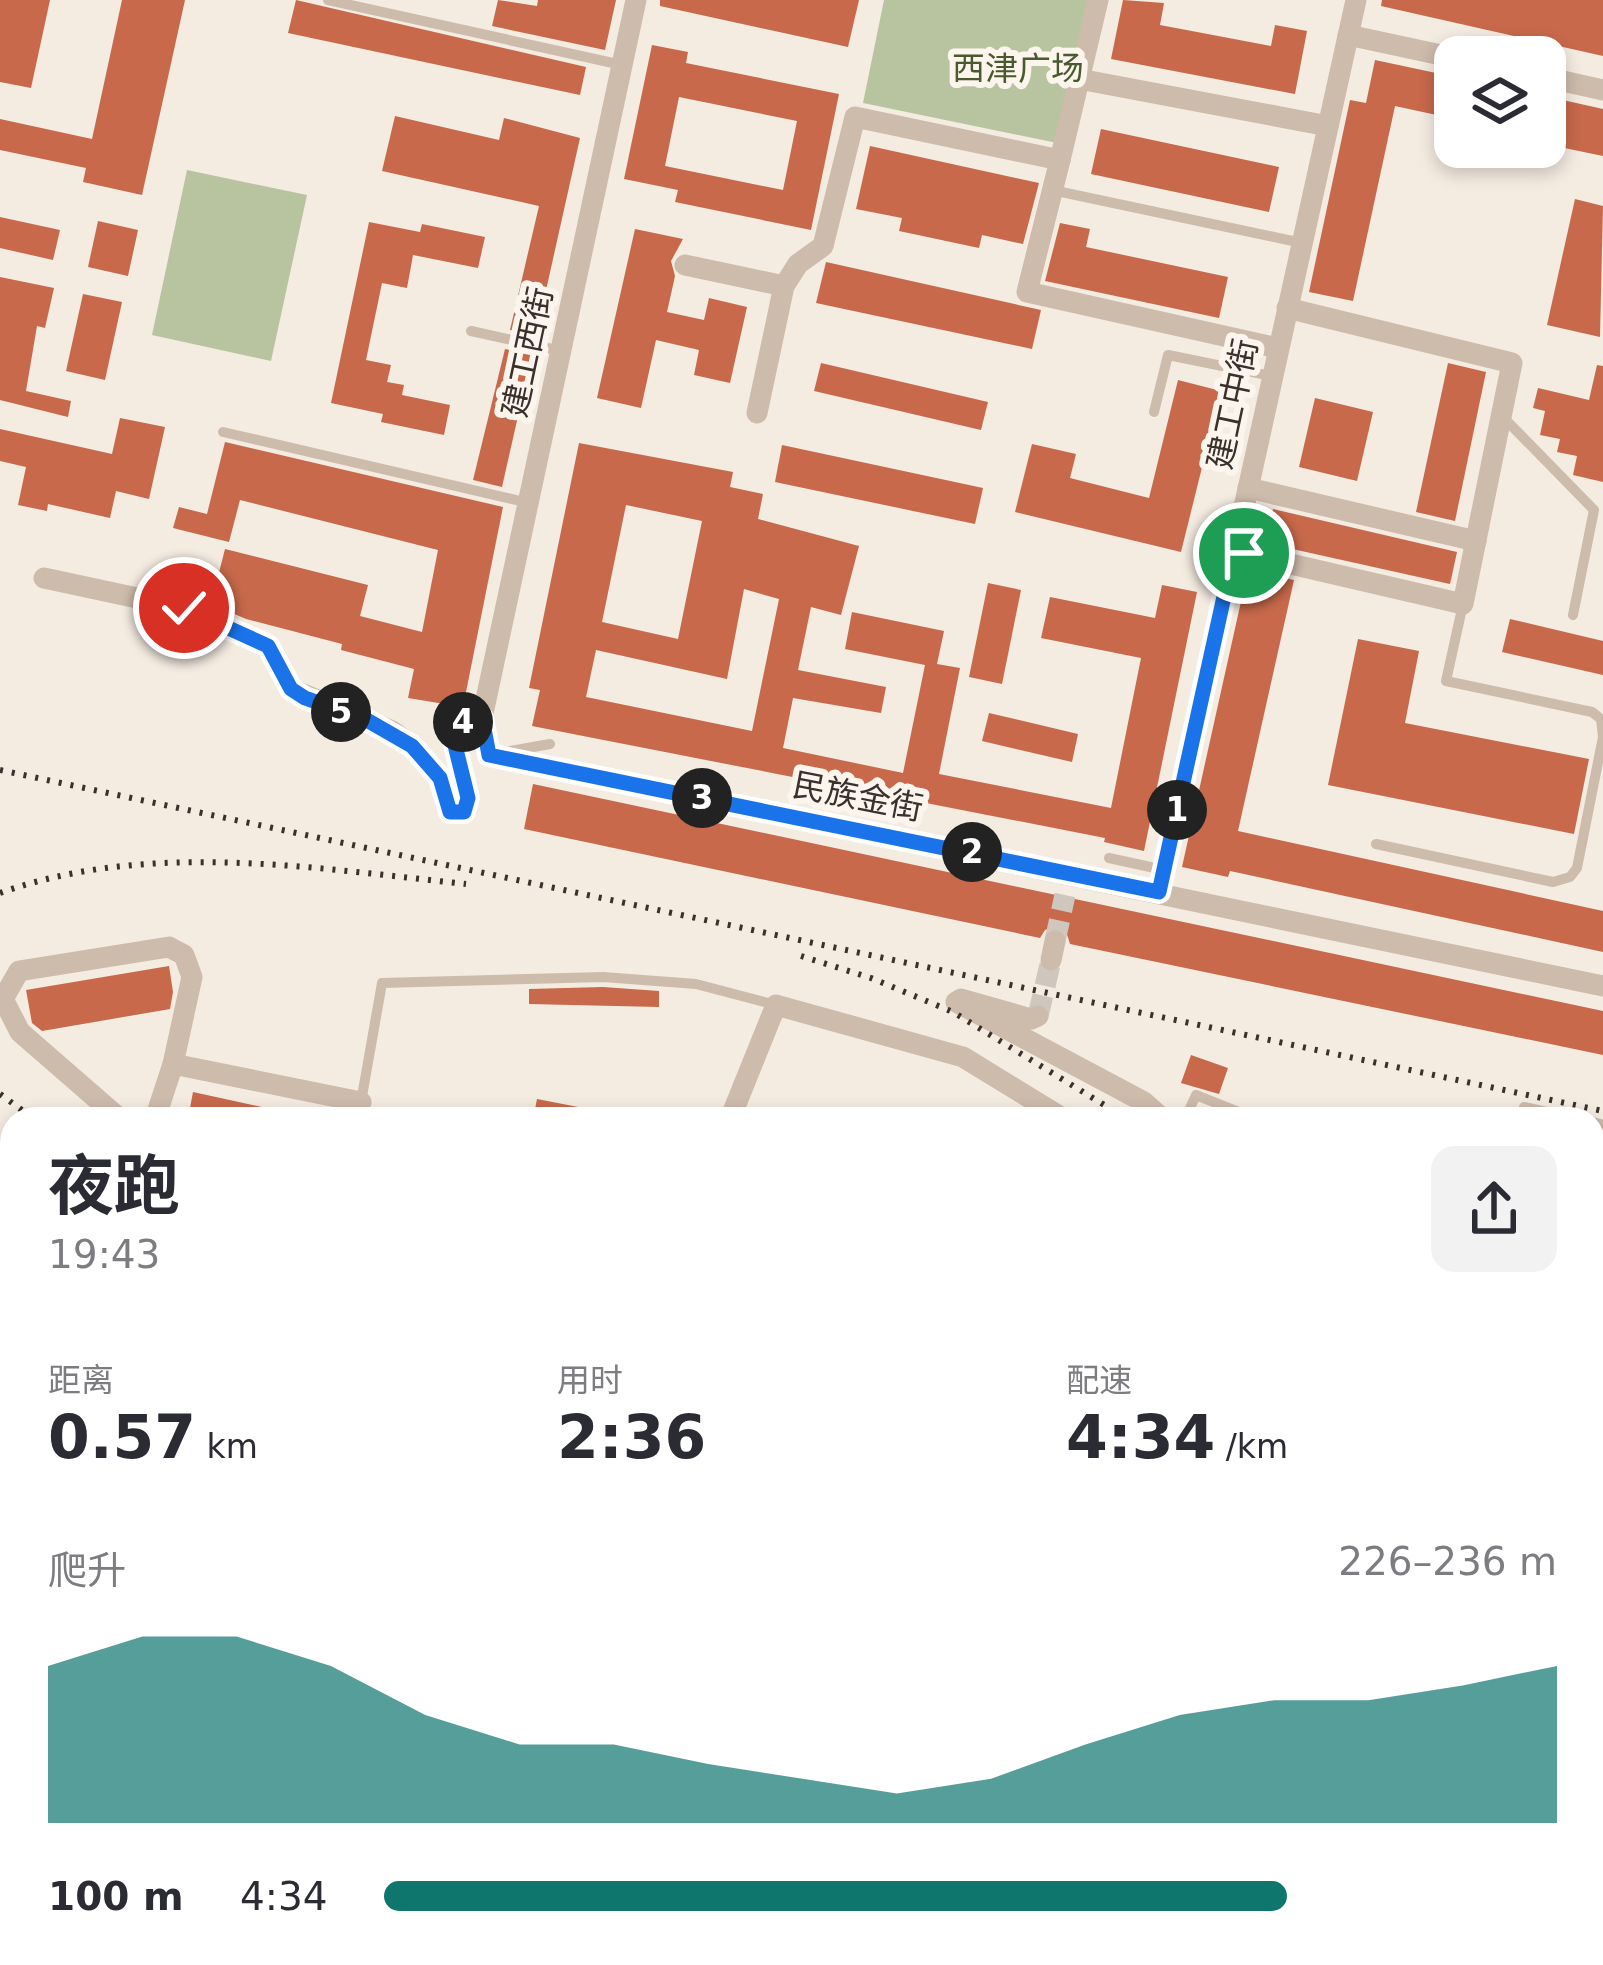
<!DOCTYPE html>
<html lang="zh">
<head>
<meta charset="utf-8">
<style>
  body { margin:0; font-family:"DejaVu Sans","Noto Sans SC",sans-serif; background:#f2f2f3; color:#2b2b33; height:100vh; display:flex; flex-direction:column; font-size:45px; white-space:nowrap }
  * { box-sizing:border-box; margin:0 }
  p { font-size:39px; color:#7c7c81 }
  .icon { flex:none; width:66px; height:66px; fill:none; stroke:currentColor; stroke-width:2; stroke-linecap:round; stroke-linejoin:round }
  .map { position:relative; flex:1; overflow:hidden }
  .drawer { position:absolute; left:0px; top:1107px; width:1605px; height:858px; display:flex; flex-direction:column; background:#fff; border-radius:36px 36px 0 0; box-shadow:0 6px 18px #0003 }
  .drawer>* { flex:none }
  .controls { position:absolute; left:1434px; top:36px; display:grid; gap:24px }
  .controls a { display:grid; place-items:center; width:132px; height:132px; border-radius:24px; background:#fff; box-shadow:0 6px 18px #0003; font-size:60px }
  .pin { position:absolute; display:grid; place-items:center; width:102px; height:102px; color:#fff; margin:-51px; border:6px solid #fff; border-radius:50%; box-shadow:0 3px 12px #0007 }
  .km { position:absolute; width:60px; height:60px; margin:-30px; border-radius:50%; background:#222; color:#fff; font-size:33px; line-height:60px; text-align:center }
  .round { display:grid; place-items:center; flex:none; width:126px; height:126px; border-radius:24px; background:#f2f2f3 }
  .summary { display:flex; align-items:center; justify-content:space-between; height:204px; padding:0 48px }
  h1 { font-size:66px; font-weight:700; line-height:90px }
  .stats { display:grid; grid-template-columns:repeat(3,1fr); gap:18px; height:204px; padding:12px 48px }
  .stats div { display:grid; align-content:center }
  .stats b { font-size:60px; font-weight:700 }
  .stats small { font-size:33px; font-weight:400 }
  .stats p { font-size:33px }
  .chart { height:336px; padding:24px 48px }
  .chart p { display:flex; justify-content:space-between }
  .chart svg { width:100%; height:216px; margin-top:12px; fill:#0f766e; opacity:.7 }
  ul { padding:0 48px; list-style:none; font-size:39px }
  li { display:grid; grid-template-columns:192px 144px 1fr; align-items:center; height:90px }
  li i { height:30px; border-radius:15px; background:#0f766e }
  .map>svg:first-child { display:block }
  .green { fill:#b8c4a0 }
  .building { fill:#c8694b; fill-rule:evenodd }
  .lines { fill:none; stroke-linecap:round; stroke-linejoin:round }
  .minor-tunnel { stroke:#cfc6bd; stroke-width:21; stroke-dasharray:21 10; stroke-linecap:butt }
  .service { stroke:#cdbbac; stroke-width:10 }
  .minor { stroke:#cdbbac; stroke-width:21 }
  .trunk { stroke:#6c584f; stroke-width:33 }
  .rail { stroke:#3b302b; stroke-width:6; stroke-dasharray:3 9; stroke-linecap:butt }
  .route-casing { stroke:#fff; stroke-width:24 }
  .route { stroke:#1a73e8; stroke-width:15 }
  .labels { text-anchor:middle; stroke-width:12; stroke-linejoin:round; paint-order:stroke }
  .park-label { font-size:33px; fill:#4a5a2e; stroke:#fbf5ee }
  .street-label { font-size:33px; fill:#3b302b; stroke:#fbf5ee }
</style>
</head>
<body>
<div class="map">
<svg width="1603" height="1965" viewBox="0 0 1603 1965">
  <rect width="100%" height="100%" fill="#f4ebe1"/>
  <g class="green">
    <path d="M884,0H1103L1072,146L863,103Z"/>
    <path d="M187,170L307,195L271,361L152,335Z"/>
  </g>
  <g class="building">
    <path d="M0,0H50L31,88L0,82Z"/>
    <path d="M122,0H185L142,195L83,182L86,168L0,150V119L92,139Z"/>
    <path d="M296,0L586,67L580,95L288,33Z"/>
    <path d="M498,0L537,6L538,0H616L605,50L492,26Z"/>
    <path d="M660,0H859L848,47L660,6Z"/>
    <path d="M1123,0L1164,3L1160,25L1271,46L1275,25L1307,31L1295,94L1111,59Z"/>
    <path d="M1382,0H1603V56L1381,6Z"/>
    <path d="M652,45L688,52L686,63L839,94L811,230L675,202L678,190L624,179ZM679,97L797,121L783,190L665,166Z"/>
    <path d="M1375,60L1455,77V119L1395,106L1353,301L1309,292L1350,100L1366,103Z"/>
    <path d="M1545,96L1603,109V156L1545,144Z"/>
    <path d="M395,116L499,140L504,118L580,138L536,335L510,330L539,206L382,171Z"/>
    <path d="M1101,129L1279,167L1269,212L1091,174Z"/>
    <path d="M870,146L1039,183L1023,244L982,235L979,248L899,231L902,218L856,209Z"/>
    <path d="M1575,199L1603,206L1600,337L1547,325Z"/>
    <path d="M0,217L60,230L53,260L0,248Z"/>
    <path d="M98,221L138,230L128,276L88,267Z"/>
    <path d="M369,222L420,232L422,224L485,237L478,268L413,255L407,288L382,283L366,360L391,365L387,382L404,385L402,395L450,405L444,435L381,422L383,414L331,403Z"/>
    <path d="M1060,223L1090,229L1086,247L1228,277L1219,318L1045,281Z"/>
    <path d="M635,229L683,239L671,261L675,276L667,312L704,320L709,298L747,307L730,383L694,375L699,350L656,340L641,408L597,398Z"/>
    <path d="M826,262L1041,310L1032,349L816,303Z"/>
    <path d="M0,277L54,288L45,328L37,326L26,391L71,401L68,417L0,400Z"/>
    <path d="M83,294L122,302L105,380L66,371Z"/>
    <path d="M505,349L532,354L502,487L473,480Z"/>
    <path d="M821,363L988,402L981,430L814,391Z"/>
    <path d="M1448,363L1486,372L1455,521L1416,512Z"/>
    <path d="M1597,365L1603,366V482L1573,475L1577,456L1557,452L1560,439L1540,435L1545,411L1533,408L1538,388L1589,400Z"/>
    <path d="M1178,380L1221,391L1181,552L1015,512L1032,444L1076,454L1070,478L1149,498Z"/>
    <path d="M1315,398L1373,412L1357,481L1299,467Z"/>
    <path d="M120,418L165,427L149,499L116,491L110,518L48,504L47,511L18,505L26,467L0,461V429L112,454Z"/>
    <path d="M225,442L503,507L463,707L408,698L414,669L341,650L342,644L246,619L211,604L225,549L368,585L360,616L422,632L438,550L240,500L229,542L173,528L179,507L207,514Z"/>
    <path d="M579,443L733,472L730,487L763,494L758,519L859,546L841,615L811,607L798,670L886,687L881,713L793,698L783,748L903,773L925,665L845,649L852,612L944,631L937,664L960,668L939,774L1111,808L1141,658L1041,638L1050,597L1155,618L1162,585L1197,592L1144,851L1104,842L1105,838L532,726L540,690L529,688ZM626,505L702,521L678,639L602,622ZM744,589L779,599L752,731L586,697L596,650L727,679Z"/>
    <path d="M782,445L983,488L975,524L775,482Z"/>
    <path d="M1273,509L1457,552L1450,584L1266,543Z"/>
    <path d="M1248,570L1294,580L1238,831L1603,911V952L1230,871L1228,877L1182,867Z"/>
    <path d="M988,583L1021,590L1002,684L969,677Z"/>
    <path d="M1510,619L1603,641V675L1502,652Z"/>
    <path d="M1358,639L1419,651L1405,723L1589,759L1574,834L1328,785Z"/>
    <path d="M989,713L1078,734L1072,762L982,741Z"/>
    <path d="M533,784L1603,1011V1055L1070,944L1066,931L1057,926L1045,930L1040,938L524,829Z"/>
    <path d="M169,966L173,992L170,1009L42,1031L32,1023L26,990Z"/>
    <path d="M603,987L659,991V1007L529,1004V989Z"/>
    <path d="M1191,1055L1228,1068L1219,1094L1181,1083Z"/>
    <path d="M193,1092L289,1113L288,1119H188Z"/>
    <path d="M537,1099L604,1112L603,1119H533Z"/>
  </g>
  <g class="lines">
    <g class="minor-tunnel">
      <path d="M1055,941L1065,895"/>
      <path d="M1038,1016L1051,960"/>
    </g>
    <g class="service">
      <path d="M328,0L622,65"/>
      <path d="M1052,190L1302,243"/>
      <path d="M471,331L561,351"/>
      <path d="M1154,412L1168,355L1272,376"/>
      <path d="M1504,418L1594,510L1573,615"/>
      <path d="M223,432L529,503"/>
      <path d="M504,752L550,744"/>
      <path d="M1376,844L1553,882L1570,877L1577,868L1603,737L1601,719L1592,712L1446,681L1463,604"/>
      <path d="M1109,858L1164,870"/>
      <path d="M361,1102L382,983L603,977L696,984L776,1005"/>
      <path d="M1185,1119L1196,1095L1256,1119"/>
      <path d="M1521,1119L1524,1107L1578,1119"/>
      <path d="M1593,1122L1603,1125"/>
      <path d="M1603,1482L1598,1487L1603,1491"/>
      <path d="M1593,1532L1603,1522"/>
      <path d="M1593,1674L1603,1688"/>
      <path d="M351,1965L354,1953"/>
      <path d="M1456,1965L1462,1958"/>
    </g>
    <g class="minor">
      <path d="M636,0L482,718L489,755L1603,986"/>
      <path d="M1348,35L1455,58"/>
      <path d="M1545,77L1603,90"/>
      <path d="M1079,79L1328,126"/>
      <path d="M1060,160L1098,0"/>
      <path d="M685,265L784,286"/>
      <path d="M757,413L784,286L798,264L823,246L855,117L1060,160L1027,292L1278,348"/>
      <path d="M1248,488L1476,541"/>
      <path d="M1234,551L1463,604L1512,363L1287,308"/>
      <path d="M44,578L184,608L268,646L291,689L392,731L412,746L440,778L450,811H464L468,798L450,725L482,718"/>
      <path d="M1159,892L1356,0"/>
      <path d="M1051,960L1055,941"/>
      <path d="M1038,1016L1031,1019L961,999L956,1002L1144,1102L1163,1119"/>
      <path d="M120,1119L20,1032L3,999L19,971L169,947L184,955L192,977L173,1064L361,1102L356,1119"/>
      <path d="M155,1119L173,1064"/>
      <path d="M730,1119L776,1005L963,1057L1064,1119"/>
      <path d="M1593,1588L1603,1597"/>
      <path d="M537,1965L540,1953"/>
      <path d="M1174,1965L1177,1953"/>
    </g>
    <g class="trunk">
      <path d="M0,1687L12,1690"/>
      <path d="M0,1719L12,1722"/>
      <path d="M939,1953L967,1965"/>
      <path d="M1019,1953L1047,1965"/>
    </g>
    <g class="rail">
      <path d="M0,770L1603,1111"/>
      <path d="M0,893C149,840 313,868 466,884"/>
      <path d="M801,956L871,978L953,1012L1127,1119"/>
      <path d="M0,1094L34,1119"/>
      <path d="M1593,1553L1603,1563"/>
      <path d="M821,1953L829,1965"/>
    </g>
  </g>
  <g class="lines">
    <defs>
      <path id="route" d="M184,608L268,646L291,689L305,698L365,719L412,746L440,778L450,812H464L468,798L450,725L482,718L489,755L1159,892L1234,551L1244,553"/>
    </defs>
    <use href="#route" class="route-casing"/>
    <use href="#route" class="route"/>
  </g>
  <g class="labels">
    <g class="park-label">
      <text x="1018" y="80">西津广场</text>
    </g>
    <g class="street-label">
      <text transform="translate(527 352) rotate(-78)" y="12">建工西街</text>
      <text transform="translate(1232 404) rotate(-78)" y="12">建工中街</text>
      <text transform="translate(858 796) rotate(11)" y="12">民族金街</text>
    </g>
  </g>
</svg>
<div class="controls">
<a><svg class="icon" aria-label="layers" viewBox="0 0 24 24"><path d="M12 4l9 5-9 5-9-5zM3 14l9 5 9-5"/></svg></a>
</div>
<div class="pin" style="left:1244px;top:553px;background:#1e9e55"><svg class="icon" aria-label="arrive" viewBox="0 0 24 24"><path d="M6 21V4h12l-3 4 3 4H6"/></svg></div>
<div class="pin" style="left:184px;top:608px;background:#d93025"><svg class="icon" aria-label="check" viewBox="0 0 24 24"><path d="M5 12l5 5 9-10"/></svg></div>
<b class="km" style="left:1177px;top:810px">1</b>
<b class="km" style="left:972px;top:852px">2</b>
<b class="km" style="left:702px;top:798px">3</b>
<b class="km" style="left:463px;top:722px">4</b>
<b class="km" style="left:341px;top:712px">5</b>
<section class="drawer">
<div class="summary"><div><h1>夜跑</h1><p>19:43</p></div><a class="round"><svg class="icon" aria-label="share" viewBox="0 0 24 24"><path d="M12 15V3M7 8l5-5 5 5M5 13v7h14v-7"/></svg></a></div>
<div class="stats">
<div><p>距离</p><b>0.57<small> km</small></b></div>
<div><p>用时</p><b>2:36</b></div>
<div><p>配速</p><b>4:34<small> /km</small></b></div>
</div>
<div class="chart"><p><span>爬升</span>226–236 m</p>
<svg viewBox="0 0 160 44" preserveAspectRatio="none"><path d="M0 44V12L10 6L20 6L30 12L40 22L50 28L60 28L70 32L80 35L90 38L100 35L110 28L120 22L130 19L140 19L150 16L160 12V44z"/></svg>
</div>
<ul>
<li><b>100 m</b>4:34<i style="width:77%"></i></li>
</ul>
</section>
</div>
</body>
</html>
